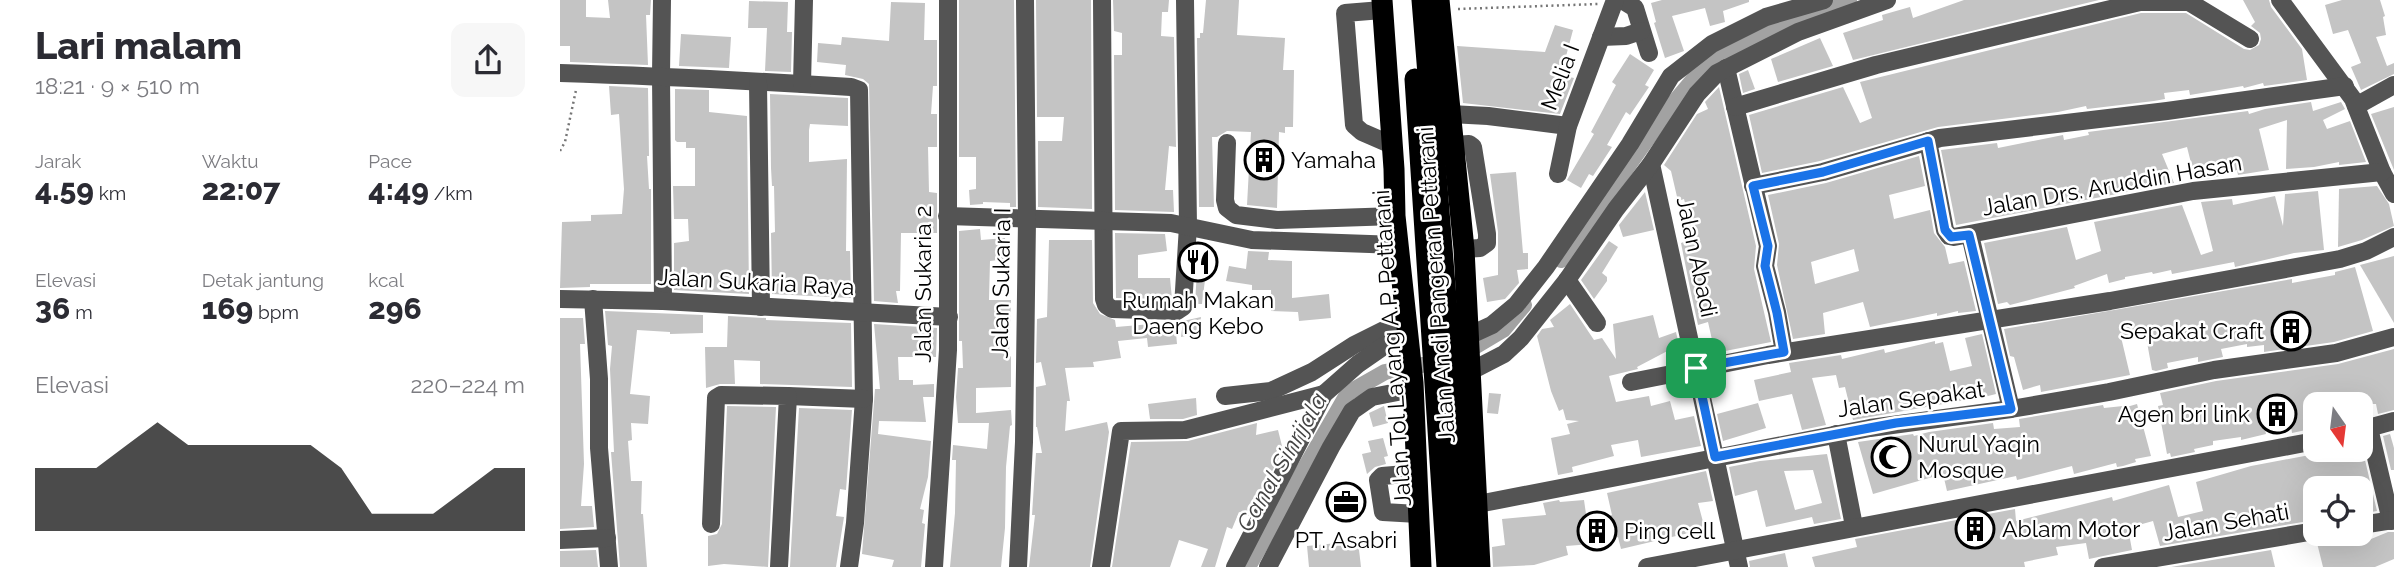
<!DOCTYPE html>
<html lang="id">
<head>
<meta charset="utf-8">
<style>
  body { margin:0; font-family:Raleway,sans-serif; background:#f7f7f7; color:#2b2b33; height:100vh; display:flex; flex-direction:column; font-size:26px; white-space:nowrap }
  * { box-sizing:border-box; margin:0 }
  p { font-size:23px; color:#7c7c81 }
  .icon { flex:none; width:38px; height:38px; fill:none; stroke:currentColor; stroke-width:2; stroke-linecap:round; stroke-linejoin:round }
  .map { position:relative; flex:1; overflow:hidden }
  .panel { display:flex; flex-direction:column; background:#fff; width:560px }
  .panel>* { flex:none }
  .needle { width:46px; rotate:166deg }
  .buttons { position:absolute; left:1743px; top:392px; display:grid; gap:14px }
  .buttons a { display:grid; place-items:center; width:70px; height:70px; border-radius:14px; background:#fff; box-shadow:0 7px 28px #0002; font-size:35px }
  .pin { position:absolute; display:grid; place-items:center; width:60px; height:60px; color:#fff; margin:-30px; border-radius:14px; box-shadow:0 4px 10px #0006 }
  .round { display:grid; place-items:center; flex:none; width:74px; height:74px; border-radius:14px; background:#f7f7f7 }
  .headline { display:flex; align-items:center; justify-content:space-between; height:119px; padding:0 35px }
  h1 { font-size:38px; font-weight:800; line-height:52px }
  .stats { display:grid; grid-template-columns:repeat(3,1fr); gap:10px; height:119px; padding:7px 35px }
  .stats div { display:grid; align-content:center }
  .stats b { font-size:30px; font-weight:800 }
  .stats small { font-size:19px; font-weight:400 }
  .stats p { font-size:19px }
  .chart { height:196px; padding:14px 35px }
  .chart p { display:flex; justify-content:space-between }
  .chart svg { width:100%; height:126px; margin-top:7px; fill:#000; opacity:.7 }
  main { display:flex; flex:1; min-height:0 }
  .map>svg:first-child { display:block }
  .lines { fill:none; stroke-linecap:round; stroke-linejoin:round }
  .canal { stroke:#a2a2a2; stroke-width:16 }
  .building { fill:#c4c4c4; fill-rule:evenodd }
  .path { stroke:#767676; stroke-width:2.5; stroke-dasharray:2 3.5; stroke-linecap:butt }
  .minor { stroke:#545454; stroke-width:18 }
  .highway { stroke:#000; stroke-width:21 }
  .route-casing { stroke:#fff; stroke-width:14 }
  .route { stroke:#1a73e8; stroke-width:9 }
  .labels { text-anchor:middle; stroke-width:5; stroke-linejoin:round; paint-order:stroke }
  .street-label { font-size:23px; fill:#000; stroke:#fff }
  .poi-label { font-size:23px; fill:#000; stroke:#fff; text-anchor:start }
  .water-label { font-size:24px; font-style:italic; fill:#434343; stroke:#fff }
</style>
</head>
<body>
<main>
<section class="panel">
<div class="headline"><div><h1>Lari malam</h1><p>18:21 · 9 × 510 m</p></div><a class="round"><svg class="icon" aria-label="share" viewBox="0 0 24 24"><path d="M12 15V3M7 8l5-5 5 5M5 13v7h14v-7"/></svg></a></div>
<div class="stats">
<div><p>Jarak</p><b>4.59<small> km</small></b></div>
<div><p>Waktu</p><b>22:07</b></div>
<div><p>Pace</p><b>4:49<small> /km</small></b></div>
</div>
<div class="stats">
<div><p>Elevasi</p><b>36<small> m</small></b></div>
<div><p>Detak jantung</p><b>169<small> bpm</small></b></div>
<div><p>kcal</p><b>296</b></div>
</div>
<div class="chart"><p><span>Elevasi</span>220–224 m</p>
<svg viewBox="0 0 160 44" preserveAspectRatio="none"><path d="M0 44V22L10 22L20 22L30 14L40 6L50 14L60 14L70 14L80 14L90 14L100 22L110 38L120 38L130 38L140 30L150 22L160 22V44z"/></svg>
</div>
</section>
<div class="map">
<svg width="1834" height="567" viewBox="0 0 1834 567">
  <rect width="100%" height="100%" fill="#fff"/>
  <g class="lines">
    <g class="canal">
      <path d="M1001,260L1107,111L1144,67L1186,41L1248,13L1289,0"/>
      <path d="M901,355L943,330L964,305"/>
      <path d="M688,567L788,393L825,372L862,365"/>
    </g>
  </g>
  <g class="building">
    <path d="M0,0H26V17L50,18L48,0H91L90,15H86L88,65L10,62V46H0Z"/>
    <path d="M399,0H454L456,207H450V203L423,202V204L410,205L409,190L416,189V157H399Z"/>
    <path d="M476,0H531L532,209L478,207V141H502L504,117H477Z"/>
    <path d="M553,0H609L608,12H602L601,36L614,37L616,147L609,146L605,190H613L614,212L555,210L554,55H562V33L554,31Z"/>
    <path d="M646,0H679L677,35L725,38L723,70H734L733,127H725V133L719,132L717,208L687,205L691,132L667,131L657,137H652L654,207H639L637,38H640V33H643Z"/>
    <path d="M1102,0H1189V2L1163,11L1165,22L1150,26L1145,8L1112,16L1124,51L1105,58L1094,23L1096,22L1091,3Z"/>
    <path d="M1404,0H1539L1293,60L1283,33L1323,20L1322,15L1350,7L1353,18Z"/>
    <path d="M1683,0H1709L1711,7L1742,49L1747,80L1704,86L1703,83L1684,88L1683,86L1630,95L1629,90L1604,93L1605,99L1594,101L1527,109L1526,106L1498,112L1378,127L1260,161L1202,173L1189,115L1283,87L1300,123L1312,118L1300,82L1581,13H1626L1684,49L1690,50L1699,45L1701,39L1700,33L1691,26L1695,22Z"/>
    <path d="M1782,0H1820L1825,16L1823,17L1826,35L1816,37L1827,66L1834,63V74L1801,90L1791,67L1801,63L1788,30L1773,34L1765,5Z"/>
    <path d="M189,1L228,2L227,32H232L231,72L205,71L207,28H188Z"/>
    <path d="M331,2L365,3L364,40H377V86H373L371,114H377V147H368L369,192L377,193V233H341L340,291H336L338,303L314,301L309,84L303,79L285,75L286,65L257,62L258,43L281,45L282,37L329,41Z"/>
    <path d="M995,25L1013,30L1001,75L1014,78L1000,114L903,103L897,46L985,52Z"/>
    <path d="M121,34L171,37L169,68L119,66Z"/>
    <path d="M1260,38L1273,66L1218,82L1211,59Z"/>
    <path d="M1070,54L1094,70L1085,85L1089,87L1070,115L1066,112L1047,145L1052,147L1033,176L1029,174L1021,188L1007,180L1034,134L1031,132L1056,85L1052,82Z"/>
    <path d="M1188,70L1195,89L1183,93L1179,74Z"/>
    <path d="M49,86L88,88L89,156H87L89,189H91V284H30V287L0,288L2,222L31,221V215L62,214L64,189L59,114L51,115Z"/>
    <path d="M1159,87L1196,246L1194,269L1211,342L1155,353L1148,322L1138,325L1131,293L1121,243L1127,241L1124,224L1130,223L1124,199L1118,201L1111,171L1104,165L1137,114L1148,109L1145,102Z"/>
    <path d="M115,89L149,90V112L187,116L189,294L114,290V243L129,241L128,219H114L113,186H135V148H126V142H117L115,140Z"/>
    <path d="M210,94L288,98V126L250,124L249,130V162L287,159L286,251H290L291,298L212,294L211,233L215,232L214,186H212L211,168Z"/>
    <path d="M1751,102L1753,111L1781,102L1785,109L1763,120L1767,129L1790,121L1806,162L1779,165V162L1754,167L1726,169L1727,120L1699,129L1709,170L1678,175L1677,170L1653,178L1635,179L1627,147L1602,154L1614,183L1396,225L1381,150L1437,143L1438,148L1503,135L1504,140L1529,135L1528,132L1688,111L1689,114L1705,109Z"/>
    <path d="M1834,107V170L1811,114Z"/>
    <path d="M1359,156L1365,186L1329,195L1334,219L1370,210L1374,233L1385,247L1389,264L1404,261L1416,311L1398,313V311L1377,316V313L1310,327L1303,302L1263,313L1265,334L1233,339L1217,265L1219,244L1208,195L1266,183ZM1294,249L1299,271L1255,284L1251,262Z"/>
    <path d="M956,172L963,253H968V269L957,270L959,283L945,299L927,302L923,278L938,275V232L930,174Z"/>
    <path d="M1817,186L1829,204L1834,226L1802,240L1778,247L1779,189Z"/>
    <path d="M1758,191L1764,250L1734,253L1675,267L1674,262L1612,274L1611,270L1593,274L1592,272L1565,277V279L1549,283L1547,274L1514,286L1515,288L1450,305L1447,302L1438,304L1424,243L1517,225L1507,227L1516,260L1541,251L1534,222L1622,205L1641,255L1653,251L1641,202L1672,199L1673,205L1715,196L1723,226L1725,194Z"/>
    <path d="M1085,192L1094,230L1063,237L1059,225Z"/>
    <path d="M420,229L421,240L445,238L447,259L430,261L429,300H451L449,357L451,356V387L416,388V413L451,410L452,425L450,426L446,467L445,528L441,567H390L395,513L396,460H392L393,445L427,449L429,423H398L396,397L398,368H403L402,341H399V231Z"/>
    <path d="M555,233L605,234L607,251L578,255V278H610L612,299L556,298Z"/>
    <path d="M489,240H532L533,303L540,314L555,320L556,327L615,322L617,344L588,347L587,338L558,341L561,358L533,362L534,367L505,368L510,401H507L505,431L547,422L549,432L530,567H469L475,515H472L476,453H482L477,427H476V387L486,385L481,362L476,363L477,319L487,317Z"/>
    <path d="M1049,241L1058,247L1042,273L1047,277V281L1034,299L1021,280Z"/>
    <path d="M688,251L709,252L708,260L732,261V298L769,294L771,318L739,321L738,312L711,311V290H692V285L666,281L669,266L686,269Z"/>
    <path d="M638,254L648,256L642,304H635Z"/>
    <path d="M1834,256V323L1800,265Z"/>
    <path d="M1795,267L1813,331L1774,342L1704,352V345L1687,347V344L1661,349L1663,357L1638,362V357L1607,363L1608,368L1596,371L1592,370L1585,331L1561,337L1570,375L1481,392L1480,385L1463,390L1454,357L1450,356L1444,329L1732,279V283L1775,275V272Z"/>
    <path d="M1010,304L1034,340L1042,338L1056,359L1053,324L1093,315L1099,338L1116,332L1122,358L1118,359L1115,347L1077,367L1078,369L1049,376L1056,402L1089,396L1091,406L1110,401L1115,420L1134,416L1141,446L1081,457L1078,440L1051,445L1054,456L1012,467L1013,472L998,475L991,438L1010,434L1007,424L1019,421L1006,420L1003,409L999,411L991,391L977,336L982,329L994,327L990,320Z"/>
    <path d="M45,311L143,315V333L110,334V332L77,330L70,394L90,396L88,424L71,423L72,440L68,441L71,481H82L81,514H83L87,567H60L51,452H54L50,369L52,346L48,345Z"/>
    <path d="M168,316L206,318V320L291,323L292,387L200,384V361L174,360L175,384H160L146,388L145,347H167Z"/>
    <path d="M641,317L639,333L621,337L623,321Z"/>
    <path d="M0,318H23L25,344H20L24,464L21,506H32L34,527L0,529Z"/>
    <path d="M314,324L377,328L376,357H338L339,380H353V385L374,384V397H363L366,422L319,421L318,434L371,441L368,477L360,509L364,510L362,523L365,524L361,567H332L334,560L302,554L315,389H320Z"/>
    <path d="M1422,334L1436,394L1428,396L1293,420L1285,387L1279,388L1276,375L1252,378L1266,425L1242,430L1232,394L1199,401L1194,380L1231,372L1229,363L1281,355L1282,359L1324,349L1325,353L1375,341V344L1383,342L1390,371L1412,366L1405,338Z"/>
    <path d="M1834,349V410L1818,414L1816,404H1755V428L1732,433L1731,426L1705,430L1706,434L1681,440V437L1653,441V445L1634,449L1635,452L1611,457L1610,453L1607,454L1598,406L1603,405L1600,393L1656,381L1778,364Z"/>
    <path d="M929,393L941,394L938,414L927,413Z"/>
    <path d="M636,398L637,415L623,419H590L588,404Z"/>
    <path d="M1198,403L1206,428L1163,441L1157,414Z"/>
    <path d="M1577,404L1591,456L1575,459L1576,462L1563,466L1557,467L1556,463L1514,474L1512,466L1457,480L1456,476L1387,491L1383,474L1313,494L1298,442L1353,434L1354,436L1369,432L1433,423L1434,429L1460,427L1459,419L1543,405L1544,408L1563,406V408Z"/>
    <path d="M167,406L216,407L208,567L164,564L148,566V536L157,534L162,524Z"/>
    <path d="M824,406L828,423L813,427L809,413Z"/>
    <path d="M239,408L292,410L286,490L280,489L276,516L284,517L276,567H230Z"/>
    <path d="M697,423L696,435L718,430L723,450L689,516L679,512L672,529L667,527L655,567H641L648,549L619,540L610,567H552L571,442L628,441Z"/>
    <path d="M1830,434L1834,448V470H1831L1823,436Z"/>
    <path d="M823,438L828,456L824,457L826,464L815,467L807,474L802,454L811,452L808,441Z"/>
    <path d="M1801,443L1817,511L1805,513L1801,488H1748L1755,520L1600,546L1593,521L1568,528L1572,550L1529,559L1526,543L1496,547L1498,555L1464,562L1465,567H1255L1252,557L1297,547L1295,539L1455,509L1456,521L1552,497L1553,501L1609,485L1618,517L1643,511L1636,482L1691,466L1755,454V460L1801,450Z"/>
    <path d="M1267,454L1281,519L1254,524L1252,517L1206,527L1197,490L1175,496L1169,467L1200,461ZM1253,470L1262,503L1235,510L1224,471Z"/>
    <path d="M1146,471L1153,501L1138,503L1146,533L1134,536L1133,532L1061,549L1058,537L1032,544L1006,546L1008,555L974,565L933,567L932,547L945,545L942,519L986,515L983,503L999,500L1000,502L1024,500L1027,521L1052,515L1047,493Z"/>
    <path d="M1828,532H1834V559L1815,567H1763L1757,543L1795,534L1799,544Z"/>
    <path d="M798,541L801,567H749L747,546Z"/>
    <path d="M36,550L38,567H0V551Z"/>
    <path d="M1711,550L1715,567H1611Z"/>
    <path d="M1225,553L1228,567H1190L1189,561Z"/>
  </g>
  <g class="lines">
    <g class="path">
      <path d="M898,9L1038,4"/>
      <path d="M0,151L5,142L16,90"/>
    </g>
    <g class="minor">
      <path d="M102,0L101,75L103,301"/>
      <path d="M542,0L544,299L546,305L552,309L617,311L623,307L628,226L625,0"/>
      <path d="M1062,0L1075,8L1089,53"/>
      <path d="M1720,0L1793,99L1822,172L1834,194"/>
      <path d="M822,10L785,13L794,125L802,132L832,145"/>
      <path d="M1041,37L1066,36L1081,31"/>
      <path d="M1166,68L1208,246L1205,266L1217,312L1224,352"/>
      <path d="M0,73C97,76 194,81 291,87L299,90L304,399L295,523L289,567"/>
      <path d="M198,83L201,307"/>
      <path d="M242,84L244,0"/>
      <path d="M1796,106L1834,85"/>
      <path d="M1175,107L1316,65L1580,2H1629L1690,39"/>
      <path d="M890,114L928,116L1008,126"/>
      <path d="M1368,141L1385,230L1389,236L1394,237L1633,191L1822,172"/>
      <path d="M667,143L665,200L667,208L676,215L717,220L835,216"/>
      <path d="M894,145L909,144L913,147L927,234V243L920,248L904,249"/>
      <path d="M1091,164L1179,567"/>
      <path d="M998,174L1008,126L1055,0"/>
      <path d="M1193,186L1263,172L1380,138L1607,111L1785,86"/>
      <path d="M387,216L611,223L692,240L838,245"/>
      <path d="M1410,235L1451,409"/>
      <path d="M1007,280L1037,323"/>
      <path d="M0,299L103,301L389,317"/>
      <path d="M33,299L39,379V448L49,567"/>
      <path d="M898,338L908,336L932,325L956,305L986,267L1070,144L1111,76L1152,44L1206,17L1264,0"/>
      <path d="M900,374L911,371L944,354L961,338L1007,280L1056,209L1091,164L1137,94L1157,73L1238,32L1327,0"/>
      <path d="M1071,382L1208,355L1550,301L1780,259L1806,251L1834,237"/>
      <path d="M228,396L304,399"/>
      <path d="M665,396L711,391L752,372L794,345L846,319"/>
      <path d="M1809,428L1831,521"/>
      <path d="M1801,430L1834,421"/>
      <path d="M1276,434L1294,526"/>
      <path d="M858,473L822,476L818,480L823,512L858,514"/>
      <path d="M918,504L1310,428L1451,409L1549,392L1654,370L1776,353L1834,337"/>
      <path d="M151,524L156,398L161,395L228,396L219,567"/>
      <path d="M1801,525L1834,520"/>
      <path d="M0,540L47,538"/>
      <path d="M374,567L388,350V0"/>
      <path d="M458,567L464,442L467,220L465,0"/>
      <path d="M541,567L561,431L625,430L764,394"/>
      <path d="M675,567L764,394L798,364L847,330"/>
      <path d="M708,567L771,447L792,411L812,397L853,389"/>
      <path d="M1087,567L1755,441"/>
      <path d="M1543,567L1755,531"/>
    </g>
    <g class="highway">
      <path d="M822,0L834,169L835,216L853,383L861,567"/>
      <path d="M862,0L901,484L904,567"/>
      <path d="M879,0L904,249L920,567"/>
      <path d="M855,79L887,567"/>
    </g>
  </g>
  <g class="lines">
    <defs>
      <path id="route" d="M1368,141L1385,230L1391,237L1409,235L1451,409L1336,423L1155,457L1136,368L1224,352L1217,313L1205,266L1208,246L1193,186L1263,172Z"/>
    </defs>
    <use href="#route" class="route-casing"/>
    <use href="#route" class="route"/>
  </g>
  <defs>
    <symbol id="building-ring" viewBox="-11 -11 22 22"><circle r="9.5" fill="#fff" stroke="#000" stroke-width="1.5"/><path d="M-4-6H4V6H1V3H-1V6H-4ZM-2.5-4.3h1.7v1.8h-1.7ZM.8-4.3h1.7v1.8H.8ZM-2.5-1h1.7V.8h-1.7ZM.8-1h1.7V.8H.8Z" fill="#000"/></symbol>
    <symbol id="restaurant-ring" viewBox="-11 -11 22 22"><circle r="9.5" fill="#fff" stroke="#000" stroke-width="1.5"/><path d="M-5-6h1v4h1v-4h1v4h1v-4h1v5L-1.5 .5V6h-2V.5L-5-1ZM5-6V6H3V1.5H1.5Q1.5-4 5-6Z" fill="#000"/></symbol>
    <symbol id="mosque-ring" viewBox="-11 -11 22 22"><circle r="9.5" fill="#fff" stroke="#000" stroke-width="1.5"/><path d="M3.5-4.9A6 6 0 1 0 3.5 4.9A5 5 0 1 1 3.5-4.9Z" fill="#000"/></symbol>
    <symbol id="office-ring" viewBox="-11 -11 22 22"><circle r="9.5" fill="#fff" stroke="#000" stroke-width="1.5"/><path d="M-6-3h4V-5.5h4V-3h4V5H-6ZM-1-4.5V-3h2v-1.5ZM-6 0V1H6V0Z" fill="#000"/></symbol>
  </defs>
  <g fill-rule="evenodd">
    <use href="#building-ring" x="682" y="138" width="44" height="44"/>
    <use href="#restaurant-ring" x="616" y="240" width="44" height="44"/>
    <use href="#building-ring" x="1709" y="309" width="44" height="44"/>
    <use href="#building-ring" x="1695" y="392" width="44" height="44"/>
    <use href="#mosque-ring" x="1309" y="435" width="44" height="44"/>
    <use href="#office-ring" x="764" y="480" width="44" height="44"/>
    <use href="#building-ring" x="1393" y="507" width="44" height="44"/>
    <use href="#building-ring" x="1015" y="509" width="44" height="44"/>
  </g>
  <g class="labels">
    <g class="street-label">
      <text transform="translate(1000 77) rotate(-69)" y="8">Melia I</text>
      <text transform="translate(1552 185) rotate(-10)" y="8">Jalan Drs. Aruddin Hasan</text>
      <text transform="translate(1137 257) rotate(78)" y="8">Jalan Abadi</text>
      <text transform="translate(196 282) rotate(3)" y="8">Jalan Sukaria Raya</text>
      <text transform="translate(441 283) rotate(-89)" y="8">Jalan Sukaria I</text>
      <text transform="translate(363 284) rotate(-90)" y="8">Jalan Sukaria 2</text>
      <text transform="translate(876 285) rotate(-94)" y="8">Jalan Andi Pangeran Pettarani</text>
      <text transform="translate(832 348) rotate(-94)" y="8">Jalan Tol Layang A.P. Pettarani</text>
      <text transform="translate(1351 399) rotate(-8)" y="8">Jalan Sepakat</text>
      <text transform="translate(1666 522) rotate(-10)" y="8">Jalan Sehati</text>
    </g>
    <g class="poi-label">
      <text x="731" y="168">Yamaha</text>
      <text x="638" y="308" text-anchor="middle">Rumah Makan<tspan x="638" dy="26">Daeng Kebo</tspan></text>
      <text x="1704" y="339" text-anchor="end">Sepakat Craft</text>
      <text x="1690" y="422" text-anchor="end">Agen bri link</text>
      <text x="1358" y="452">Nurul Yaqin<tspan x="1358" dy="26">Mosque</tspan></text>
      <text x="1442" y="537">Ablam Motor</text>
      <text x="1064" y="539">Ping cell</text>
      <text x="786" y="548" text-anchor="middle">PT. Asabri</text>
    </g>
    <g class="water-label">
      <text transform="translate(722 462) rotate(-60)" y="8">Canal Sinrijala</text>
    </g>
  </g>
</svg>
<div class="buttons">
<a><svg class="needle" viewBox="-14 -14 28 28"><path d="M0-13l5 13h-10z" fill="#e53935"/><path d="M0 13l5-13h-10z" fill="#7c7c81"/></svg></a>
<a><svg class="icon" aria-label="locate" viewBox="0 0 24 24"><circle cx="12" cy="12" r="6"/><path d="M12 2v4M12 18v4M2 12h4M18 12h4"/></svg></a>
</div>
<div class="pin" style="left:1136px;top:368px;background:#1e9e55"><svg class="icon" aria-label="arrive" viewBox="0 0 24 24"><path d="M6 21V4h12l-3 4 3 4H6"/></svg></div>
</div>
</main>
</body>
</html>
